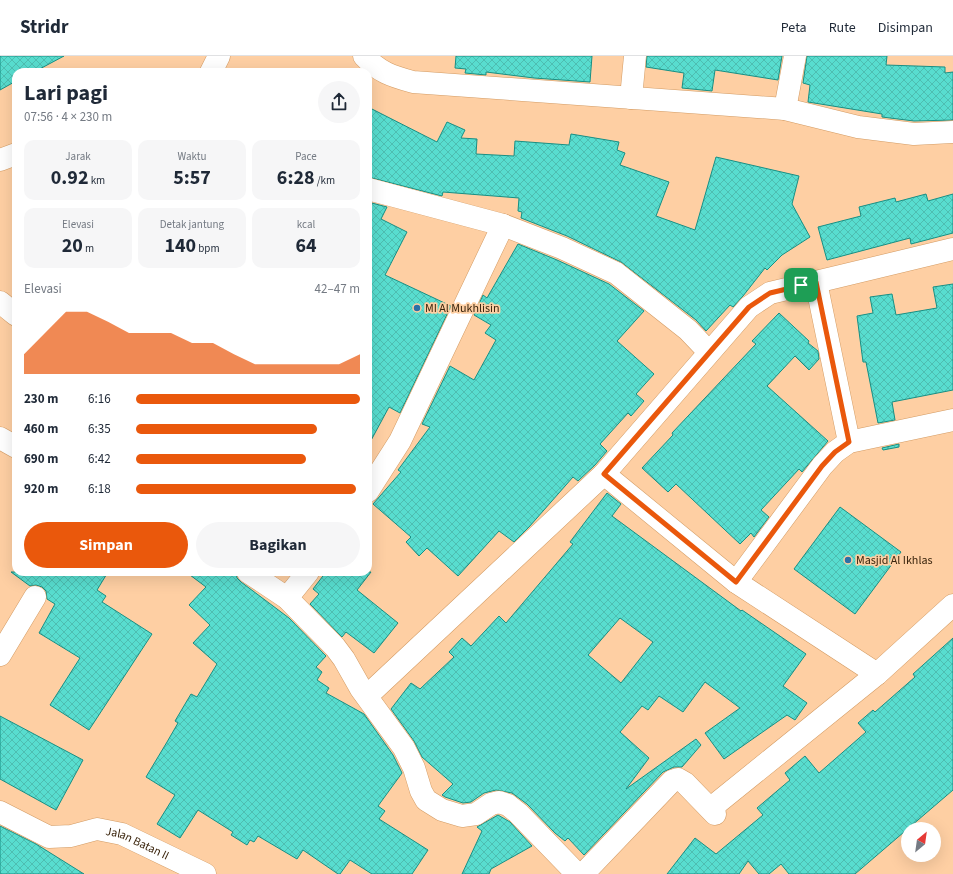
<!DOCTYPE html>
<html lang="id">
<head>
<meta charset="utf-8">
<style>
  body { margin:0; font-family:"Source Sans 3",sans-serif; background:#f6f6f7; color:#1f2937; height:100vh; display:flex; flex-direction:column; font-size:15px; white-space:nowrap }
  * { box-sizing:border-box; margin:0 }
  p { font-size:13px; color:#747a83 }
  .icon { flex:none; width:22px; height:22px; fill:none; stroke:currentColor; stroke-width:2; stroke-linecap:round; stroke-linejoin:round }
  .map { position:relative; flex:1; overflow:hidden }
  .sheet { position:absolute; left:12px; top:12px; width:360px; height:508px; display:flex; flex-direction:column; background:#fff; border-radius:12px; box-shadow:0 4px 16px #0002 }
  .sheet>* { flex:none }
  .needle { width:26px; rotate:29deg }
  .controls { position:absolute; left:901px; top:766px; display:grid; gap:8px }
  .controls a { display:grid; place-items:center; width:40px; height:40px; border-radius:50%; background:#fff; box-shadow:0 4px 16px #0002; font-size:20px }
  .pin { position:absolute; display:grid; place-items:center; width:34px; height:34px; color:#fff; margin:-17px; border-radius:8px; box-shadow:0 2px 6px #0006 }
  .round { display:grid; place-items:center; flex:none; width:42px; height:42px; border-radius:21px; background:#f6f6f7 }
  .summary { display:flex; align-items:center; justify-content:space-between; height:68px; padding:0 12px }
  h1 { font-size:22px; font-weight:700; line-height:30px }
  .figures { display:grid; grid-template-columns:repeat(3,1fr); gap:6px; height:68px; padding:4px 12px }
  .figures div { display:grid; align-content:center; border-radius:10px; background:#f6f6f7; text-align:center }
  .figures b { font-size:20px; font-weight:700 }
  .figures small { font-size:11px; font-weight:400 }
  .figures p { font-size:11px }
  .chart { height:112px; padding:8px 12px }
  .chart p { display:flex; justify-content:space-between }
  .chart svg { width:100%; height:72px; margin-top:4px; fill:#ea580c; opacity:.7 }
  .cta { display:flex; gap:8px; margin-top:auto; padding:8px 12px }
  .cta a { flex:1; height:46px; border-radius:24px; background:#ea580c; color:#fff; font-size:16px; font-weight:700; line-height:46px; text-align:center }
  .cta a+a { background:#f6f6f7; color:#1f2937 }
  ul { padding:0 12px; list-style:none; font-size:13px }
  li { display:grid; grid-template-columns:64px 48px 1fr; align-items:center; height:30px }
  li i { height:10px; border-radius:5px; background:#ea580c }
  header { display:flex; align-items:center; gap:24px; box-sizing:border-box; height:56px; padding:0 20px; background:#fff; border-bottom:1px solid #e0e1e3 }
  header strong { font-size:19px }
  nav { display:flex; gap:22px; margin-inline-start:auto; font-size:14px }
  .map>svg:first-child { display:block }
  .building { fill:url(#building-cross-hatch); stroke:#178f84; fill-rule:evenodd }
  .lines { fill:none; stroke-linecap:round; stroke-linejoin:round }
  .minor-casing { stroke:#d39b63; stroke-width:23 }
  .minor { stroke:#fff; stroke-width:22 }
  .route-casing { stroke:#fff; stroke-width:8 }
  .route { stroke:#ea580c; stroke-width:5 }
  .poi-dot { fill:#2b70a5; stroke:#fecfa3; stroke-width:1.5 }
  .labels { text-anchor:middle; stroke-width:3.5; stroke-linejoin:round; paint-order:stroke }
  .poi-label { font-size:12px; fill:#3b250d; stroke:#fecfa3; text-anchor:start }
  .street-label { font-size:12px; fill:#3b250d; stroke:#fecfa3 }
</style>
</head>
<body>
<header>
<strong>Stridr</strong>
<nav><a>Peta</a><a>Rute</a><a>Disimpan</a></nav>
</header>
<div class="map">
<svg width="953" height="818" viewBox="0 0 953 818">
  <defs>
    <pattern id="building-cross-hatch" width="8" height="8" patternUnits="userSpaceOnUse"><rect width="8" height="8" fill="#58ddcf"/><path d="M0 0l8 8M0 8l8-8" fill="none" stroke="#4ebeb1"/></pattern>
  </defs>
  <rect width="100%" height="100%" fill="#fecfa3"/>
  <g class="building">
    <path d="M0,0H64L34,16H16V25L0,34Z"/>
    <path d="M456,0H592L590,26L534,22L486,16V19L465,17L466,13L455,12Z"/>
    <path d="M647,0H782L778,24L715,14L712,35L682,32L684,17L646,11Z"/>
    <path d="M807,0H887L886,9L945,11V17L953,16V64L914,65L882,61V58L808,46L810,29L803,27Z"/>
    <path d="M368,51L437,86L447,66L465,74L461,82L477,83L476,98L514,100L515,85L569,89L571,78L619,86L617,94L625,97L620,109L669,126L656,160L695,174L716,101L799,120L792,148L810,181L782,199L767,214L765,212L743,240L733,251L730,249L706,275L696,264L621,206L567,180L521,162L522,156L518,155L519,142L443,136L442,140L368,121Z"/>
    <path d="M926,138L928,145L953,138V177L911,188L910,182L827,204L818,171L861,160L859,151L895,142L896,146Z"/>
    <path d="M368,146L387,151L381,163L407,176L385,219L451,250L400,357L389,351L368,390Z"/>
    <path d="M518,188L557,204L609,228L644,255L617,285L654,318L636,338L644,345L631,360L628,357L600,388L607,395L595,409L578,425L573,421L529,471L514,486L499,475L458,520L427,492L419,500L406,486L411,481L373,448L401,416L398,414L430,371L422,368L450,310L474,324L496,284L485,277L491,269L474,259L483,239L487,242Z"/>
    <path d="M953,228V334L892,346L895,364L878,367L866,306H863L857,260L873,257L870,241L892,238L896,259L937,252L933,231Z"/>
    <path d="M779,257L809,285L808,287L818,295L819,303L809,314L795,300L767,330L828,385L802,416L799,413L761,454L769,461L754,481L751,477L740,488L676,428L668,436L642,412L673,379L672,377L756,288L752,285Z"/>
    <path d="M899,388V391L883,394L882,392Z"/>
    <path d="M607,437L621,448L612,460L741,555L742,554L806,598L783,630L807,647L795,664L787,659L724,703L705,677L740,652L705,626L683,656L659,640L648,654L642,650L620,676L649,702L626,733L696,683L701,689L682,711H674L663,716L584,799L568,782L565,785L555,777L527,748L512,737L496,734L484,737L471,746L463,747L445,741L442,739L453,728L422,701L414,685L391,653L411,627L420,633L454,601L449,596L462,582L471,590L499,560L506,567L573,488L570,486ZM620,562L653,586L621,627L588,599Z"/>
    <path d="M840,451L901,496L855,558L794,513Z"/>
    <path d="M11,516H108L97,534L106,540L102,546L152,578L89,674L50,649L80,602L39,577L55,548L47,543L46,535L42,531L36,529L30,530Z"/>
    <path d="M186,516H236L237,522L241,526L289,562L326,600L316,611L322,616L317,624L329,632L326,637L364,658L393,699L402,717L378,750L385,755L379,763L428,794L412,818H372L350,804L340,818H338L303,794L297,803L258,780L254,786L250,784L247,789L231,779L233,776L198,754L180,782L157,768L175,739L146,721L167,686L178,667L175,665L191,638L197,641L217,608L193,587L210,569L189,549L206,531Z"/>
    <path d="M326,516H371L357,534L398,567L374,597L346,576L342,581L310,548L319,538L313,533Z"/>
    <path d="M953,582V734L855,818H789L781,808L769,818H759L748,805L739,818H667L695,782L716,798L763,759L757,752L790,724L785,717L805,700L819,717L866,676L858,667L873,654L875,656L915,621L913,618Z"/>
    <path d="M0,660L83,704L56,754L0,723Z"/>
    <path d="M498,759L510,766L532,790L491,813L489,818H462L482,775L477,771Z"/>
    <path d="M0,770L36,788L84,818H0Z"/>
  </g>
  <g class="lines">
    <defs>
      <g id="minor">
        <path d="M364,0C379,16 391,20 413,26L785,53L858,71L914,78L953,76"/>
        <path d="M211,16L219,0"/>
        <path d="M631,42L635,0"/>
        <path d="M785,53L795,0"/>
        <path d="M0,104L16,98"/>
        <path d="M368,133L503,169L562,192L616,217L688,274L709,296"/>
        <path d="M816,226L849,386"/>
        <path d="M0,246L16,259"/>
        <path d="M0,382L16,391"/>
        <path d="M604,418L736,526L877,618"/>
        <path d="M368,435L400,385L503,169"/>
        <path d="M248,516L287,542L335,591L344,603L361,633L404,692L414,712L421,735L426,744L442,754L462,760L476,758L491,748L499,746L508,749L518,757L577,818"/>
        <path d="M736,526L822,410L835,396L849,386L953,364"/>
        <path d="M287,542L308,516"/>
        <path d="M0,599L35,541"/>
        <path d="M367,640L604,418L749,251L770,237L953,193"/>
        <path d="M711,752L877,618L953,549"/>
        <path id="s1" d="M0,756L49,781L71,780L97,773L122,778L205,818"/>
        <path d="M583,818L672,725L678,723L685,727L715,758"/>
      </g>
    </defs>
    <use href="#minor" class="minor-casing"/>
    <use href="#minor" class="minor"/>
  </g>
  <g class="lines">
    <defs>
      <path id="route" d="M816,226L849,386L835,396L822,410L736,526L604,418L749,251L770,237Z"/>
    </defs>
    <use href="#route" class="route-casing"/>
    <use href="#route" class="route"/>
  </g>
  <g class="poi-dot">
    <circle cx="417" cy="252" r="4"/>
    <circle cx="848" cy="504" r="4"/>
  </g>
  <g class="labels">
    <g class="poi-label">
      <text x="425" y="256">MI Al Mukhlisin</text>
      <text x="856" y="508">Masjid Al Ikhlas</text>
    </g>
    <g class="street-label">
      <text dy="4" stroke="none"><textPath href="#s1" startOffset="147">Jalan Batan II</textPath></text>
    </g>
  </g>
</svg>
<div class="controls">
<a><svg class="needle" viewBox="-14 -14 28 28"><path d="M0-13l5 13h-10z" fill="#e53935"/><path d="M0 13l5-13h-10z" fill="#747a83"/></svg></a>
</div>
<div class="pin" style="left:801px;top:229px;background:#1e9e55"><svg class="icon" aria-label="arrive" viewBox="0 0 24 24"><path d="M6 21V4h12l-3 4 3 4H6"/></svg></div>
<section class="sheet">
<div class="summary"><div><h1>Lari pagi</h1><p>07:56 · 4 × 230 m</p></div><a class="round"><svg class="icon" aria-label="share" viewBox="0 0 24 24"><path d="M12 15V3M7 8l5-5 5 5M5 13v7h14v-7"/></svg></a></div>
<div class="figures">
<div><p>Jarak</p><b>0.92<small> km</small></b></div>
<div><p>Waktu</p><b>5:57</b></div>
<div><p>Pace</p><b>6:28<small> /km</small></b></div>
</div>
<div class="figures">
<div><p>Elevasi</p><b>20<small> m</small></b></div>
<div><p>Detak jantung</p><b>140<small> bpm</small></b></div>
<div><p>kcal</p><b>64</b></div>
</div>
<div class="chart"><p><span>Elevasi</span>42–47 m</p>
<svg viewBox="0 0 160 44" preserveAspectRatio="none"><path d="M0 44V32L10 19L20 6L30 6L40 12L50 19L60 19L70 19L80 25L90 25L100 32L110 38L120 38L130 38L140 38L150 38L160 32V44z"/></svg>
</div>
<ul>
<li><b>230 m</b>6:16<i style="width:100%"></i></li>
<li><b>460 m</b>6:35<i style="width:81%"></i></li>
<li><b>690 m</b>6:42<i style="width:76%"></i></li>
<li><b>920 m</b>6:18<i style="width:98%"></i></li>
</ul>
<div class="cta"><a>Simpan</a><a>Bagikan</a></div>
</section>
</div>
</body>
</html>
